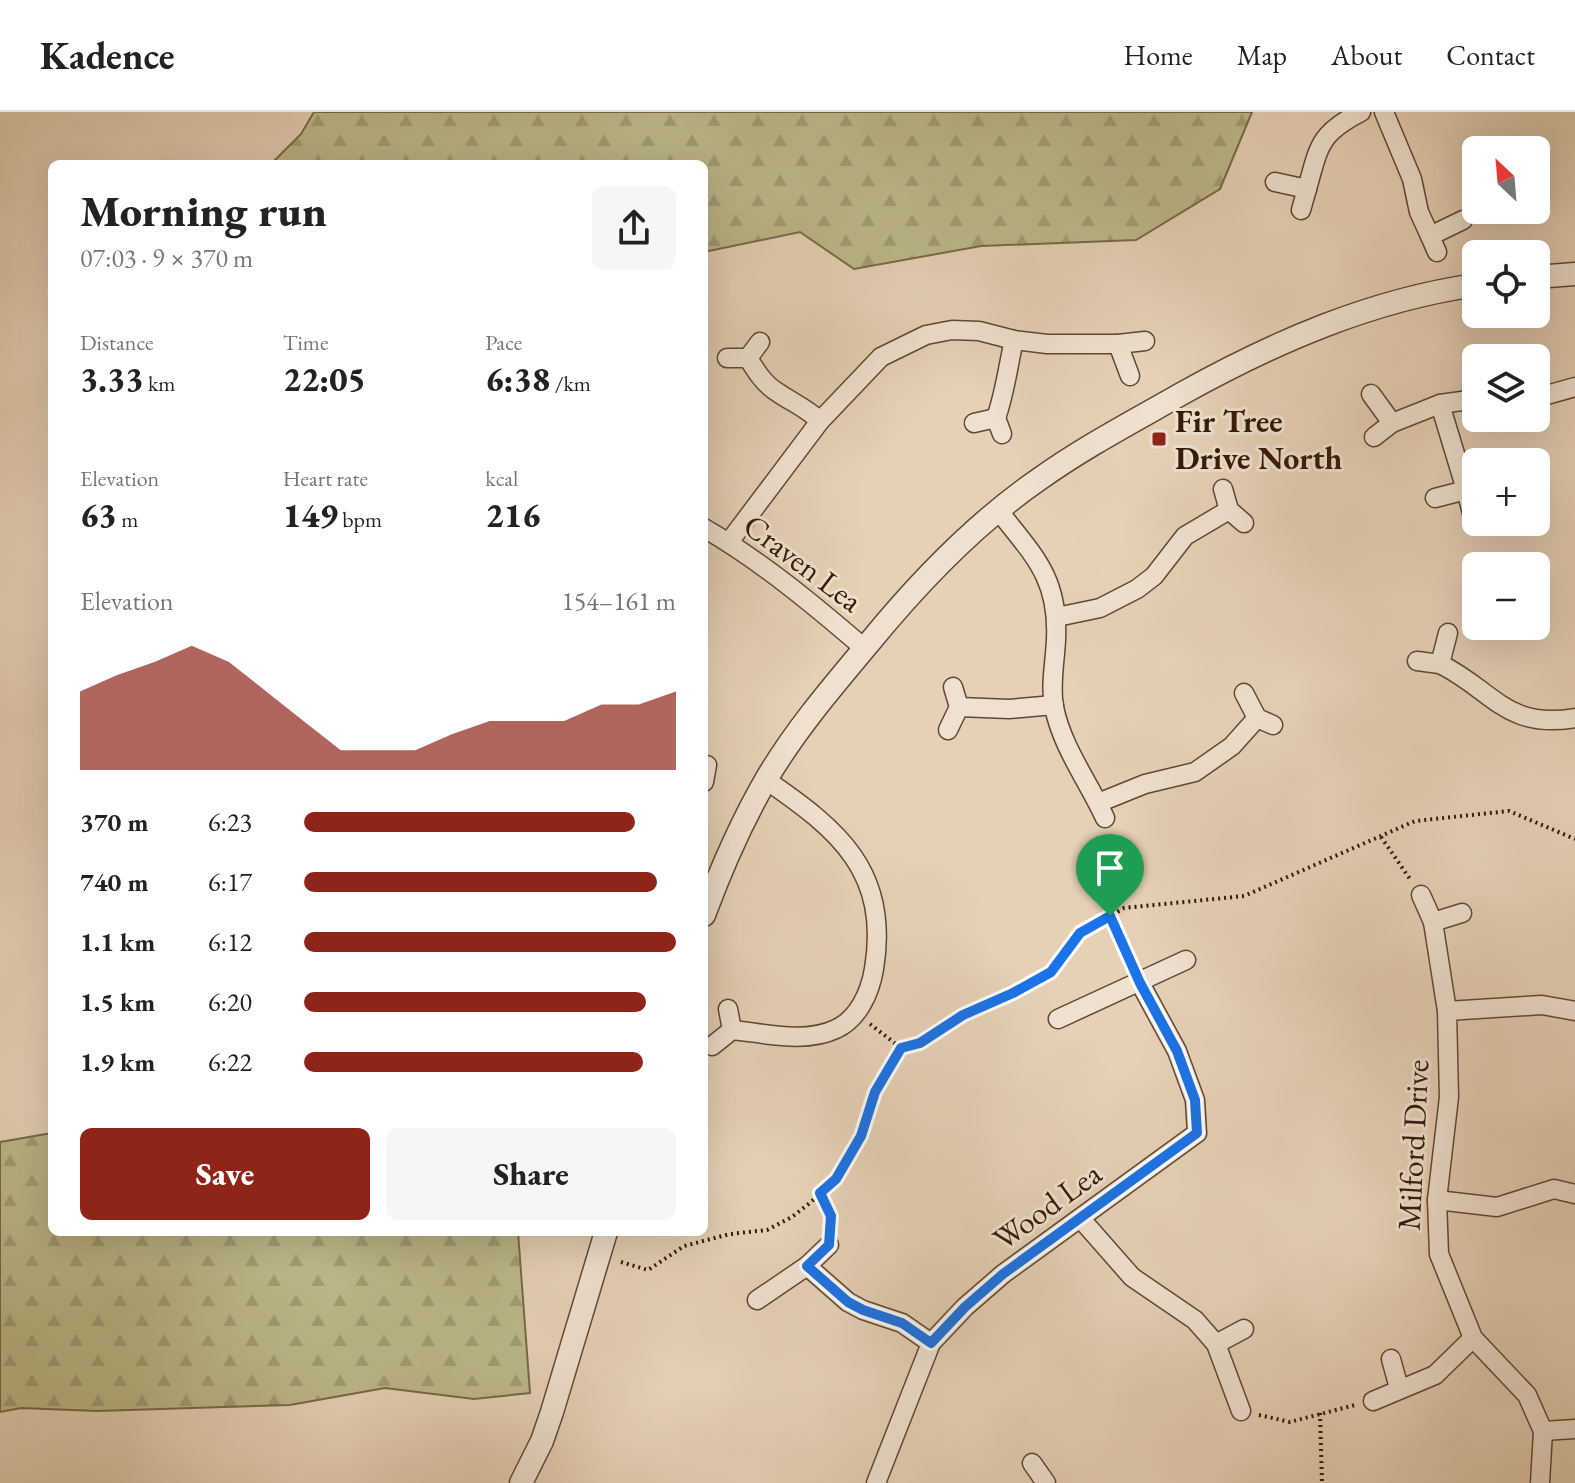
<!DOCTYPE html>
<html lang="en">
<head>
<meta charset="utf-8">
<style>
  body { margin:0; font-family:"EB Garamond",serif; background:#f6f6f6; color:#222; height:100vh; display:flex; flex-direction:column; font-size:30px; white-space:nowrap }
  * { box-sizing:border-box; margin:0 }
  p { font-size:26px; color:#767676 }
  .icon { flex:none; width:44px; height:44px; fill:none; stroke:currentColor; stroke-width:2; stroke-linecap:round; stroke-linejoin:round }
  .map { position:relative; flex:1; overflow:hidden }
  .sheet { position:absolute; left:48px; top:48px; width:660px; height:1076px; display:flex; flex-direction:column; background:#fff; border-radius:12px; box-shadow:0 8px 32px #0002 }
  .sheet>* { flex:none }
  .needle { width:52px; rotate:334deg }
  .fabs { position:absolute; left:1462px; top:24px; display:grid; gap:16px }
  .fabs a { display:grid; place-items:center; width:88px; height:88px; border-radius:12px; background:#fff; box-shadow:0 8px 32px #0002; font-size:40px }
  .pin { position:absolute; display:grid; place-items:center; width:68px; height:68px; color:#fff; margin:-82px -34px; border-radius:50% 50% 50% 0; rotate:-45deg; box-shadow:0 0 8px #0007 }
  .pin .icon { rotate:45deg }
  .round { display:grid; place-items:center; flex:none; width:84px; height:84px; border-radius:12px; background:#f6f6f6 }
  .head { display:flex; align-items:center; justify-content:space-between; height:136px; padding:0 32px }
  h1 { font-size:44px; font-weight:800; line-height:60px }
  .metrics { display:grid; grid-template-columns:repeat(3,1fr); gap:12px; height:136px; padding:8px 32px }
  .metrics div { display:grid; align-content:center }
  .metrics b { font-size:34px; font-weight:800 }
  .metrics small { font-size:22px; font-weight:400 }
  .metrics p { font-size:22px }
  .chart { height:224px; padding:16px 32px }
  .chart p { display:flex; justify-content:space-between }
  .chart svg { width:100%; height:144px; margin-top:8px; fill:#8f2418; opacity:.7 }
  .button { display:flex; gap:16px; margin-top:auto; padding:16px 32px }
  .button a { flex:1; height:92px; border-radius:12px; background:#8f2418; color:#fff; font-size:32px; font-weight:800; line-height:92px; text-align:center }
  .button a+a { background:#f6f6f6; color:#222 }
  ul { padding:0 32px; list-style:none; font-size:26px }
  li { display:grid; grid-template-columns:128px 96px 1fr; align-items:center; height:60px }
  li i { height:20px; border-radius:10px; background:#8f2418 }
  header { display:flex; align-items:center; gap:48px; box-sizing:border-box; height:112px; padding:0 40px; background:#fff; border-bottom:2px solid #e0e0e0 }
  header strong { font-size:38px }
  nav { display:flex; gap:44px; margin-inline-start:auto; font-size:28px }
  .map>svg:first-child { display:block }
  .forest { fill:url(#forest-firs); stroke:#786948; stroke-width:2 }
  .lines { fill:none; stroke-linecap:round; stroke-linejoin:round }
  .minor-casing { stroke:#604734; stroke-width:21 }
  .tertiary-casing { stroke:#604734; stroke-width:25 }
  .path { stroke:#331908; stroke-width:4; stroke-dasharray:2 4; stroke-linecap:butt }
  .minor { stroke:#efe1d0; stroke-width:18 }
  .tertiary { stroke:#efe1d0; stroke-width:22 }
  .route-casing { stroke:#fff; stroke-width:16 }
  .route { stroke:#1a73e8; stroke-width:10 }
  .poi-dot { fill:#8f2418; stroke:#efe1d0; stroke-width:3 }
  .labels { text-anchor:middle; stroke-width:6; stroke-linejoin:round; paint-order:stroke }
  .poi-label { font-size:32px; font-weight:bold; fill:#331908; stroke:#efe1d0; text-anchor:start }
  .street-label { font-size:32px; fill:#331908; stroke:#efe1d0 }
</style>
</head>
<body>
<header>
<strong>Kadence</strong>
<nav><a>Home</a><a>Map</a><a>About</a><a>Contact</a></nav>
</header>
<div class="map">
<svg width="1575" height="1371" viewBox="0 0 1575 1371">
  <defs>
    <pattern id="forest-firs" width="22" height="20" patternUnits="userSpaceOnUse" patternTransform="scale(2)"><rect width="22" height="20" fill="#bcb989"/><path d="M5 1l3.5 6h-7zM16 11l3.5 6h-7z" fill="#a29e75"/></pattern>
  </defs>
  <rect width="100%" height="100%" fill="#e6d1b6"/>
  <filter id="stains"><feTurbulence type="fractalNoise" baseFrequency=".0025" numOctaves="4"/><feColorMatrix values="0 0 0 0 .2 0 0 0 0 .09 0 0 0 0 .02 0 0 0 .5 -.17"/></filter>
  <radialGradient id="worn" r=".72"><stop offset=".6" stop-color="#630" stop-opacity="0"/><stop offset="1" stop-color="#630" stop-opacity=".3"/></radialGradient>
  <g class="forest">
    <path d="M314,0H1252L1220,77L1136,128L981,134L854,157L800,120L704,140V52H271L301,22Z"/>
    <path d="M52,1021V1120H518L530,1281L474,1287L385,1276L290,1293L97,1299L21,1296L0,1300V1030Z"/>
  </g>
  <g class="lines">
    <defs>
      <g id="minor">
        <path d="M1384,0L1412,67L1419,100L1430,124"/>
        <path d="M1275,70L1307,77L1301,98"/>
        <path d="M1307,77C1319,35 1318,22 1361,0"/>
        <path d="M1437,140L1430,124L1463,108"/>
        <path d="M727,246H748L760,230"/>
        <path d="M748,246C756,259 764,272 777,280C793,291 805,295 820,309L881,245L926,223L952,218L979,219L1014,228L1047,232H1118"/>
        <path d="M1130,264L1118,232L1145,229"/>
        <path d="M1371,282L1392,311L1374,325"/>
        <path d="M1536,286L1575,275"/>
        <path d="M1440,292L1466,378"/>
        <path d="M996,306C1005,281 1008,254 1014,228"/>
        <path d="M974,311L996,306L1002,322"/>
        <path d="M1392,311L1440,292L1476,287"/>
        <path d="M1223,377L1229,398L1244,411"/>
        <path d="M1435,386L1466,378L1472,401"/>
        <path d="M998,398C1034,444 1059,466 1056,528C1055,550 1050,573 1054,595C1062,635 1088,669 1105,706"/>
        <path d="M704,416C761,449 814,493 864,536"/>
        <path d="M729,430L820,309"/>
        <path d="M1057,505L1100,496L1137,477L1154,464L1185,424L1229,398"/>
        <path d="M1417,549L1440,552L1448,521"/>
        <path d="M1440,552C1493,578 1506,618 1575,606"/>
        <path d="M1244,581L1257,606"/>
        <path d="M959,595L1009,597L1054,593"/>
        <path d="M948,618L959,595L953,575"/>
        <path d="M704,670L707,653"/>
        <path d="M1098,691L1145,672L1195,660L1232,634L1257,606L1273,613"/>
        <path d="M1421,783L1433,810L1462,801"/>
        <path d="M1433,810L1447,899L1449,985L1437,1088L1439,1142L1473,1226L1527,1283L1543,1319L1540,1371"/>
        <path d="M1447,899L1542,893L1575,899"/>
        <path d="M1058,907L1186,848"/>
        <path d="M732,918C764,921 805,932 836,917C858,907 870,881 874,857C890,760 839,718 766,668"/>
        <path d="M712,934L732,918L728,897"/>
        <path d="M1437,1088L1497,1095L1554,1077L1575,1082"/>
        <path d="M1081,1107L1132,1165L1195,1208L1216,1232L1241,1299"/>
        <path d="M807,1154L848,1190L863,1198L902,1211L931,1231"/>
        <path d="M757,1188L807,1154L829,1133"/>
        <path d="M1216,1232L1244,1217"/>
        <path d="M1391,1247L1399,1276"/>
        <path d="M1373,1289L1435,1263L1473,1226"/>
        <path d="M1543,1319L1575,1317"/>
        <path d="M1032,1351L1046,1371"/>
        <path d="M876,1371L931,1231L965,1195L1003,1162L1197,1021L1195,988L1177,939L1140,871"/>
      </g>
      <g id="tertiary">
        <path d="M1536,165L1575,162"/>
        <path d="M704,803C721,757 742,709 767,666C796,617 833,574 869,531C918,471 973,413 1038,368C1084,335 1134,309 1183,281C1275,230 1371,188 1476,173"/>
        <path d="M521,1371L542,1329L552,1300L606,1120"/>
      </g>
    </defs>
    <use href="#minor" class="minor-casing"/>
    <use href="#tertiary" class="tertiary-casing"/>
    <g class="path">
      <path d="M1381,725L1410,767"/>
      <path d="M1102,726L1098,759L1110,804L1131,851"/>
      <path d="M870,912L901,936L920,931L963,903L1013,881L1051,860L1080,821L1124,796L1244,784L1415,709L1509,699L1575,727"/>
      <path d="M820,1081L831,1104L830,1114"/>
      <path d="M621,1150L648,1158L684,1134L730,1122L767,1118L792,1105L811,1090L836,1067L861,1024L875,980L901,936"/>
      <path d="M1320,1301L1322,1371"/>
      <path d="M1259,1303L1290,1310L1355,1293"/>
    </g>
    <use href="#minor" class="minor"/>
    <use href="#tertiary" class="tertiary"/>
  </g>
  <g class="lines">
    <defs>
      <path id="route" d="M1110,804L1140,871L1177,939L1195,988L1197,1021L1003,1162L965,1195L931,1231L902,1211L863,1198L848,1190L807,1154L829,1133L831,1104L820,1081L836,1067L861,1024L875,980L901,936L920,931L963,903L1013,881L1051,860L1080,821Z"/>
    </defs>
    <use href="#route" class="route-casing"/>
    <use href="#route" class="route"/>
  </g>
  <rect class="poi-dot" x="1151" y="319" width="16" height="16" rx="4"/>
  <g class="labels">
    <g class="poi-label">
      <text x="1175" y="320">Fir Tree<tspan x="1175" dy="37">Drive North</tspan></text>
    </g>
    <g class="street-label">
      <text transform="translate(803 451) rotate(37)" y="11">Craven Lea</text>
      <text transform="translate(1413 1033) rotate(-87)" y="11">Milford Drive</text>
      <text transform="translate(1047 1094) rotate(-36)" y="11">Wood Lea</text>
    </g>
  </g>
  <rect width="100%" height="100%" filter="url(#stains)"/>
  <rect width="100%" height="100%" fill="url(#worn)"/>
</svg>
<div class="fabs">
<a><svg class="needle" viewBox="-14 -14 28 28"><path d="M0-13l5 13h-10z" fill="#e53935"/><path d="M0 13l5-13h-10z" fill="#767676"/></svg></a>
<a><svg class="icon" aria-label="locate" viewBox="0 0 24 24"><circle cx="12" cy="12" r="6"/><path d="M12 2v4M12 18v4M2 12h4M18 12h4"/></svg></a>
<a><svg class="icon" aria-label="layers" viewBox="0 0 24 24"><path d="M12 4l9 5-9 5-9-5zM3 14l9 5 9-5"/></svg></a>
<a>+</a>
<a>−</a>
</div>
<div class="pin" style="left:1110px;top:804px;background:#1e9e55"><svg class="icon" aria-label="arrive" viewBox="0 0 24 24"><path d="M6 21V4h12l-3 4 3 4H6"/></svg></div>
<section class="sheet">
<div class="head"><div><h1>Morning run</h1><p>07:03 · 9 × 370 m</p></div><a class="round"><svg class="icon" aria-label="share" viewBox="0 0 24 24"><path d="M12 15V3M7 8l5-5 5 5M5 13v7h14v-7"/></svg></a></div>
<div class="metrics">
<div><p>Distance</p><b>3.33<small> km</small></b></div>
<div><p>Time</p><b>22:05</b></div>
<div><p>Pace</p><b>6:38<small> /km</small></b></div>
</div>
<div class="metrics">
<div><p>Elevation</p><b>63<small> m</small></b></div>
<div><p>Heart rate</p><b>149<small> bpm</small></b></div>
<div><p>kcal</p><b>216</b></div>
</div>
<div class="chart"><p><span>Elevation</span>154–161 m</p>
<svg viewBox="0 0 160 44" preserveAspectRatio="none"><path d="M0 44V20L10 15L20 11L30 6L40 11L50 20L60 29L70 38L80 38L90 38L100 33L110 29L120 29L130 29L140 24L150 24L160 20V44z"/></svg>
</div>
<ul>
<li><b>370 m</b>6:23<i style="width:89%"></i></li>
<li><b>740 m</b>6:17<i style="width:95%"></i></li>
<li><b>1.1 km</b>6:12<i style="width:100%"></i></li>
<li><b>1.5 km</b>6:20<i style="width:92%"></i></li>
<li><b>1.9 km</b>6:22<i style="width:91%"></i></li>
</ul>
<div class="button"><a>Save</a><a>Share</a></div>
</section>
</div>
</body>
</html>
